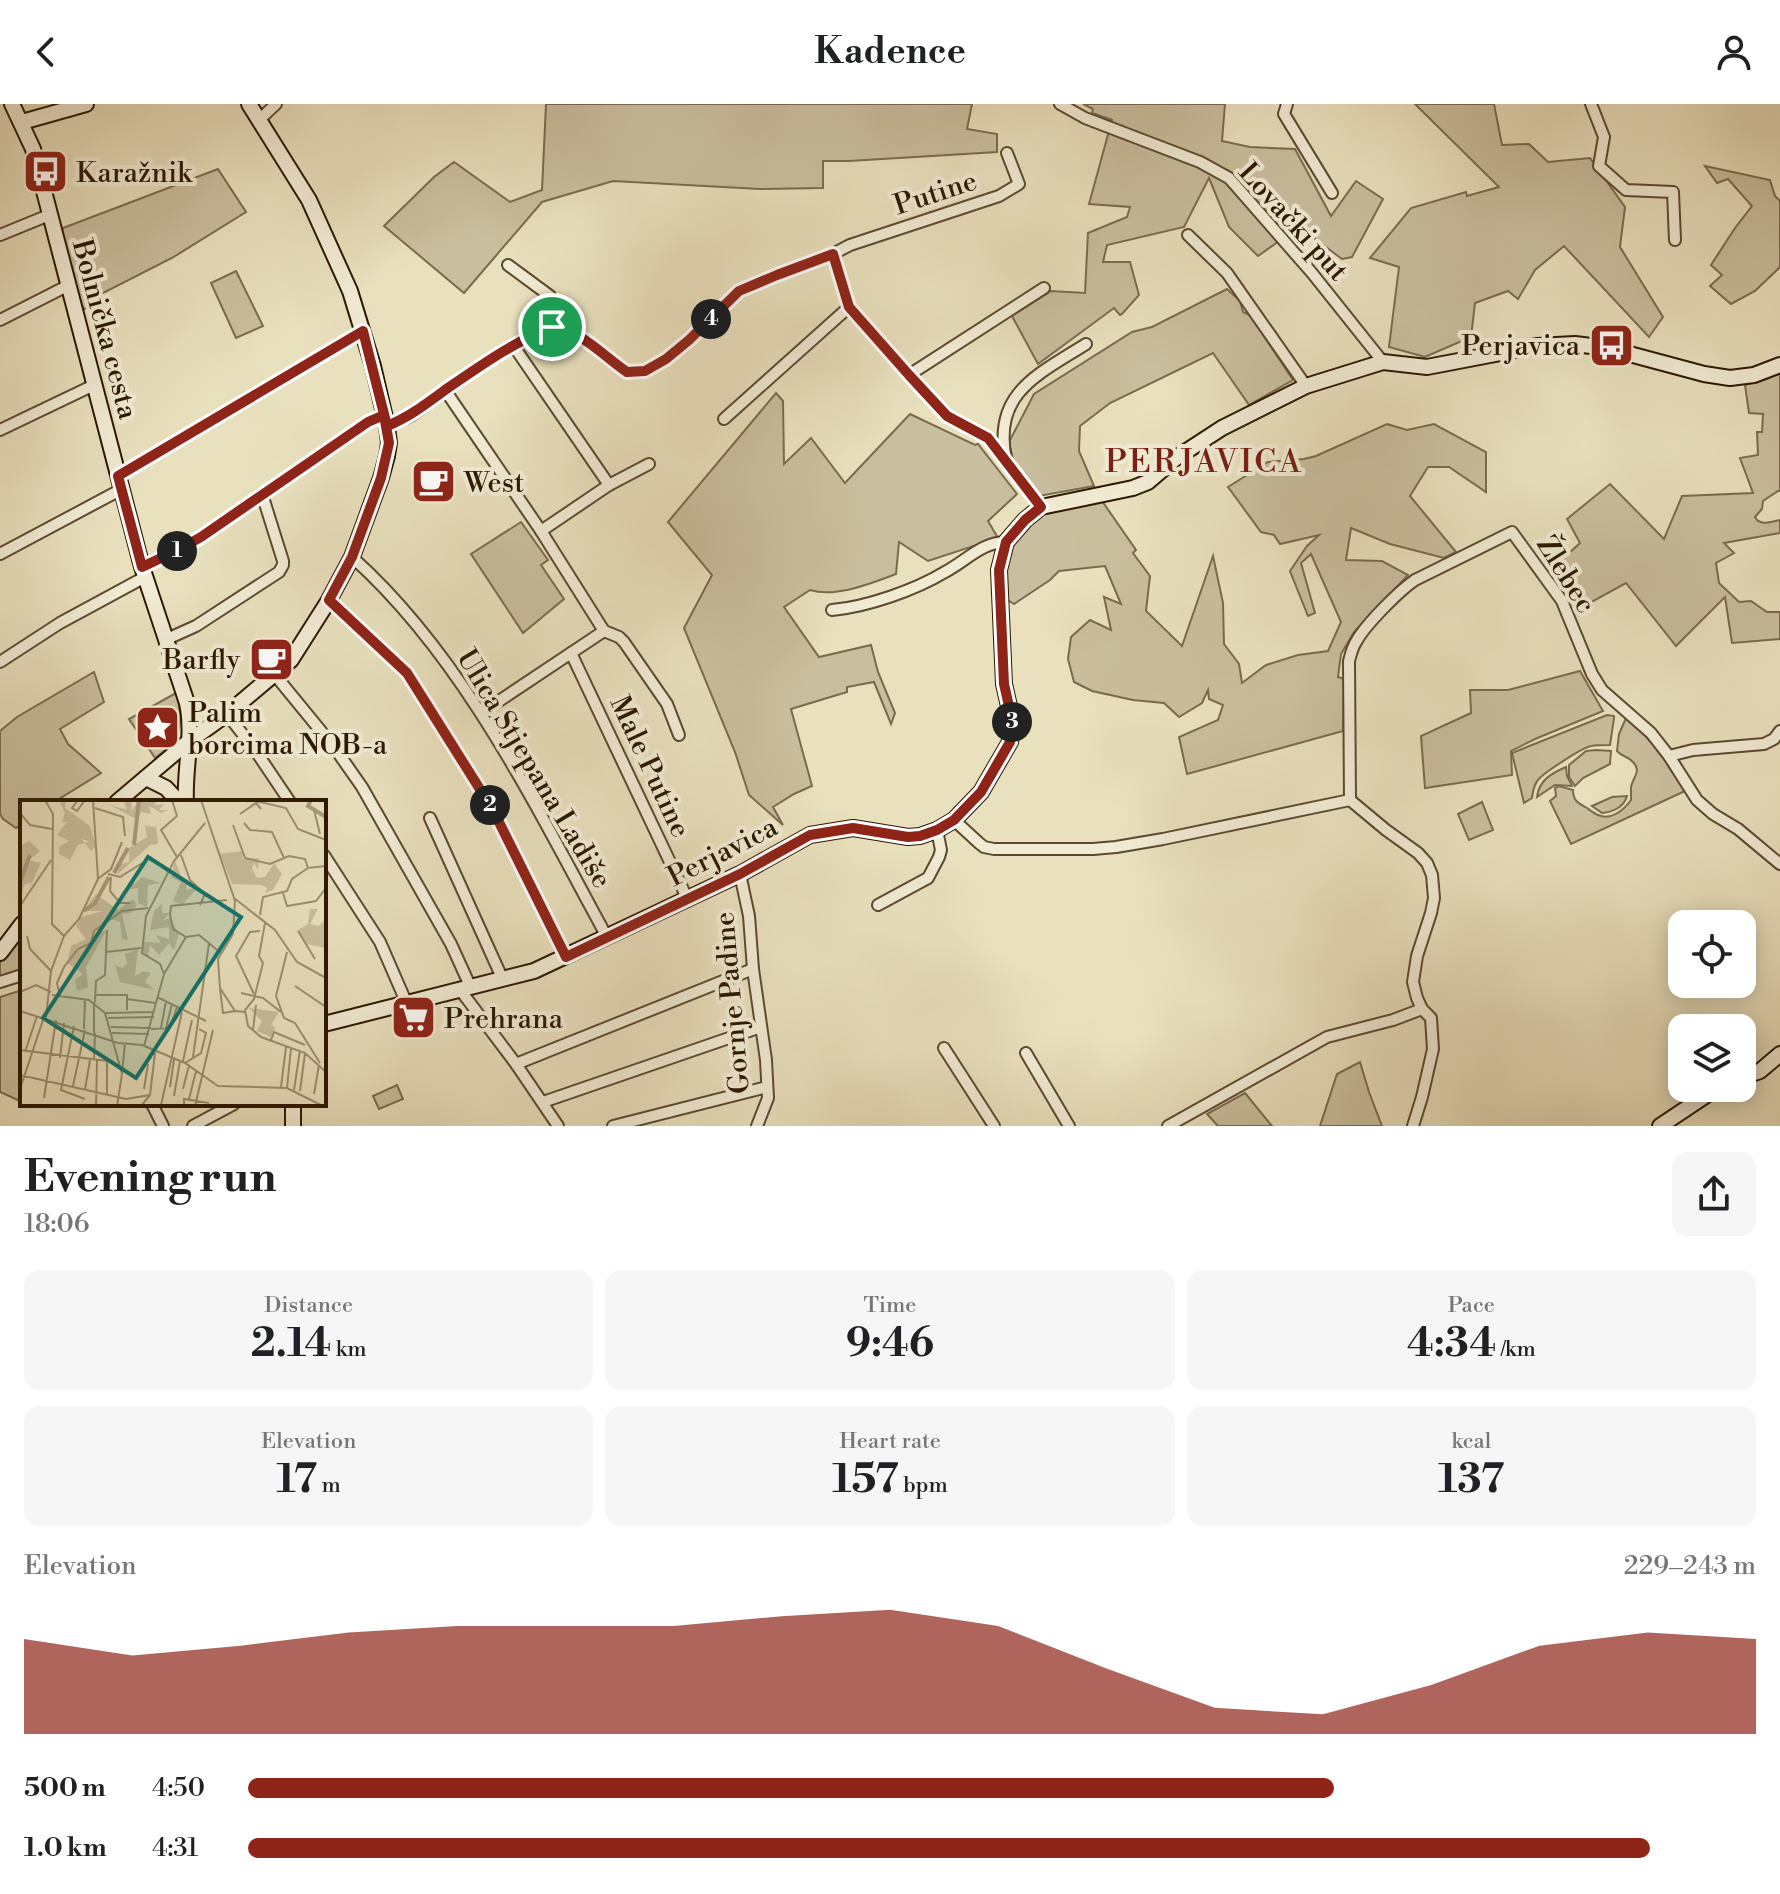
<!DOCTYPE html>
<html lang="en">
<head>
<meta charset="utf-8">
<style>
  body { margin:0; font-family:"Libre Bodoni",serif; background:#f6f6f6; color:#202124; height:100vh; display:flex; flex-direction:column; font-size:30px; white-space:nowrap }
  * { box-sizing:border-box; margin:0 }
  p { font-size:26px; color:#757577 }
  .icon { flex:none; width:44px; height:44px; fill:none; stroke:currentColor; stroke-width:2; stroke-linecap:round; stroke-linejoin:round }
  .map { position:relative; height:1022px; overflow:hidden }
  .sheet { display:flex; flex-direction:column; background:#fff; flex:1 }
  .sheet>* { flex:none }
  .fabs { position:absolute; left:1668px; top:806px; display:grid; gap:16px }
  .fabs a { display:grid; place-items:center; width:88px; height:88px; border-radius:16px; background:#fff; box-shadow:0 4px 20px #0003; font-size:40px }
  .pin { position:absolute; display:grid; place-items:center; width:68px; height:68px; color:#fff; margin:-34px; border:4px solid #fff; border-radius:50%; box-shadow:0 2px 8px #0007 }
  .km { position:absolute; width:40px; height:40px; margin:-20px; border-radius:50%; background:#222; color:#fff; font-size:22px; line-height:40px; text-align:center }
  .round { display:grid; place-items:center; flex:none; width:84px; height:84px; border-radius:16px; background:#f6f6f6 }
  .headline { display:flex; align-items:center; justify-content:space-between; height:136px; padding:0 24px }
  h1 { font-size:44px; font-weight:700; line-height:60px }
  .metrics { display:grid; grid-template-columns:repeat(3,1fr); gap:12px; height:136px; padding:8px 24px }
  .metrics div { display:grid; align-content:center; border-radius:16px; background:#f6f6f6; text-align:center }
  .metrics b { font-size:40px; font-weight:700 }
  .metrics small { font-size:22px; font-weight:400 }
  .metrics p { font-size:22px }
  .chart { height:224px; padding:16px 24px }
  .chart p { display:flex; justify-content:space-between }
  .chart svg { width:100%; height:144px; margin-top:8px; fill:#8f2418; opacity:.7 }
  ul { padding:0 24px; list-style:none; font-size:26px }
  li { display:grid; grid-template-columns:128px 96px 1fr; align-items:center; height:60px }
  li i { height:20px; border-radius:10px; background:#8f2418 }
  header { display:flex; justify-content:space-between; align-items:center; height:104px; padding:0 24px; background:#fff; font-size:36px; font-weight:700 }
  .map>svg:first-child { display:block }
  .green { fill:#c9be9d; stroke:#7a6b4e; stroke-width:2 }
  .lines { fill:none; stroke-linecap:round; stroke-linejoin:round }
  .street-casing { stroke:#5b4a2f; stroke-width:14 }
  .secondary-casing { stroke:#2c1800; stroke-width:18 }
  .street { stroke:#f1ebd4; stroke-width:10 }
  .secondary { stroke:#f1ebd4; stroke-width:14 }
  .route-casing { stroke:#fff; stroke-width:16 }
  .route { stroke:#8f2418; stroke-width:10 }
  .labels { text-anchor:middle; stroke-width:8; stroke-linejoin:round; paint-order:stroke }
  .poi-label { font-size:28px; fill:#2c1800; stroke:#f1ebd4; text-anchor:start }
  .street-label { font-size:28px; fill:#2c1800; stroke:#f1ebd4 }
  .quarter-label { font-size:32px; letter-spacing:2px; fill:#7a1f14; stroke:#f1ebd4 }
  .inset-river { fill:none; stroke:#a99c7d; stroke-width:4 }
  .inset-road { fill:none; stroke:#9d9071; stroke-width:2 }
  .view { fill:#0f766e; fill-opacity:0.15; stroke:#0f766e; stroke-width:4 }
  .inset-edge { fill:none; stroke:#2c1800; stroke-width:4 }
</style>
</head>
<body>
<header><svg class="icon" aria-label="back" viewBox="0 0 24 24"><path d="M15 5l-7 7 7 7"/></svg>Kadence<svg class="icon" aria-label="person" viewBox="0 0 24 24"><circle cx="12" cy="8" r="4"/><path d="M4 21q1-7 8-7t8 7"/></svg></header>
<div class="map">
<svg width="1780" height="1022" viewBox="0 0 1780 1022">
  <rect width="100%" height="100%" fill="#e9e0bd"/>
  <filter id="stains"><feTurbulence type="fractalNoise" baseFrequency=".0025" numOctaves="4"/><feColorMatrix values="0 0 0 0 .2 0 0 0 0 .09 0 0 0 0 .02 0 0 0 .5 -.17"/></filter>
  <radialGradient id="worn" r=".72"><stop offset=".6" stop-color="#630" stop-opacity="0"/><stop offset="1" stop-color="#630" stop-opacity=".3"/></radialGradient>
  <g class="green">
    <path d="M546,0H972L967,25L997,30V48L849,57H823V84L760,85L613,77L542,98L464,189L384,122L434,73L454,58L510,98L542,86Z"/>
    <path d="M1083,0H1225L1222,37L1250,43L1295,45L1331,112L1356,77L1383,95L1352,153L1342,155L1299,123L1258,152L1229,123L1209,74L1184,123L1107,141L1103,158H1130L1139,191L1122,210L1120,211L1114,204L1038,260L1012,212L1051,187L1085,189L1088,129L1127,113L1130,103L1089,100L1112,16L1092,9L1093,5Z"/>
    <path d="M1415,0H1494L1502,41L1529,40L1548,58L1590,54L1625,103L1620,143L1663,213L1649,233L1564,142L1535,166L1518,195L1508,187L1475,199L1471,233L1425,253L1389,243L1399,163L1370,154L1411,104L1466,88L1467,92L1499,83Z"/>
    <path d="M1705,62L1770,76L1775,92L1780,97V163L1755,187L1731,200L1710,182L1722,171L1711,161L1735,124L1752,102L1728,75L1717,79Z"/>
    <path d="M218,65L246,108L172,154L93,194L95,203L84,205L80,198L62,130L63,124Z"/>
    <path d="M236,167L263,222L236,234L211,179Z"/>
    <path d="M1227,185L1240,197L1243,208L1250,211L1293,276L1249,301L1213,249L1110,299L1080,322L1079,347L1094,382L1039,392L1015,364L1009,338L1034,290L1132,228L1152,223Z"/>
    <path d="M1780,267V387H1778L1763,397L1762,405L1755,413C1760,423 1772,417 1780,416V429L1724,439L1734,449L1716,459L1719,479L1739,498L1751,497L1767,508H1780V535L1732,539L1725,493L1676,542L1626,479L1577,506L1554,463L1580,439L1567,415L1610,380L1664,435L1682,392L1753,389L1740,354L1758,351L1757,328H1762L1763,310L1749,309L1745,281Z"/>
    <path d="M776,289L783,297L784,360L811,334L845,379L910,310L975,341L978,340L1017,390L988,417L998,434L928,457L899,438L896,470C872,479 836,494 810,486L784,503L819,553L871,541L878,568L895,609L891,620L874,578L847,583V588L791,605L812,682L794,690L773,703L783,721L749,691L735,648L684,524L712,471L668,418Z"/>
    <path d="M1387,320L1407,326L1434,320L1486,348V388L1449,363H1428L1410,392L1456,448L1444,454L1390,440L1351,424L1346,456L1382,457L1408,471L1354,528L1341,550L1338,573L1344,575L1343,627L1187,670L1179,633L1218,616L1223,601L1209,595L1208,586L1202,599L1179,613L1164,599L1133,596L1092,587L1074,578L1068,555L1071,533L1090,516L1111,526L1104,493L1121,500L1105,462L1059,467L1050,476L1014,500L1006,495V459L1009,439L1041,408L1100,394L1136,446L1133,449L1150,472L1146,507L1182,542L1213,452L1223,499L1224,540L1239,560L1242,579L1266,561L1298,551L1328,547L1341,518L1311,450L1301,459L1315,509L1308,512L1290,467L1307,442L1319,431L1280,440L1274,431L1261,428L1228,383L1268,358L1304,355L1316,352Z"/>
    <path d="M521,418L548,456L541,461L564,495L523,529L471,450Z"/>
    <path d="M1580,567L1603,607L1535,635L1511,647L1512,671L1425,684L1421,632L1471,609L1470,586H1508Z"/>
    <path d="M94,568L104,598L60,625L68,640L101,669L54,698H22V720L16,724L3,715L0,710V627L17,613Z"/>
    <path d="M176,589C185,619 180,638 155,654L129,615Z"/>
    <path d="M1607,611L1614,612V614L1610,641C1604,641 1597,641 1591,642C1583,643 1542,670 1538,676C1533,682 1533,688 1532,694L1524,699L1512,649Z"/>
    <path d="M1626,614L1630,615L1664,652L1685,687L1571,740L1550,697L1556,692L1555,684L1559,682L1573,686C1573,697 1578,699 1587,704C1588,705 1597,711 1598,711C1611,717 1624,706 1631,696C1631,692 1631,687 1631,683C1633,673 1642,667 1633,658C1628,652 1622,653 1617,647L1619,630Z"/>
    <path d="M1596,646L1611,647L1610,660L1583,674L1575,682L1569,673V661L1586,647Z"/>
    <path d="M1566,663L1567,672L1572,682L1555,681L1537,693C1539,676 1552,669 1566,663Z"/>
    <path d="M1627,692C1624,703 1613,708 1602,709L1592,702L1612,693Z"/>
    <path d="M1482,698L1493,726L1469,736L1458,710Z"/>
    <path d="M18,833L22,837V866L0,873V857Z"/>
    <path d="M22,886V998L0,988V893Z"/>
    <path d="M1360,958L1369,988L1382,1022H1320L1337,970Z"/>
    <path d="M397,981L403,995L379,1005L373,992Z"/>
    <path d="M1245,989L1272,1022H1218L1207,1010Z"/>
  </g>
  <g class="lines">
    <defs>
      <g id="street">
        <path d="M1060,0L1085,14L1200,58L1229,74L1312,169L1383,258"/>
        <path d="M1287,0L1284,10L1332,89"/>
        <path d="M1591,0L1604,33L1599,62L1626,86L1673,88L1675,136"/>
        <path d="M259,16L276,0"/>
        <path d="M0,131L49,111"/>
        <path d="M1188,131L1227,169L1306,282"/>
        <path d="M833,150L849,203L909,271L947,312L988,334L1041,403"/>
        <path d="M508,161L550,192L554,205L552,223"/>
        <path d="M0,216L69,181"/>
        <path d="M513,241L609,381"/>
        <path d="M909,271L1044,184"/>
        <path d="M445,286L541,427L604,527L481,609"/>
        <path d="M724,315L849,203"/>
        <path d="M387,322C395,319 403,316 410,312C437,295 533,216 561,223C579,227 610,257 627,268L645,267L666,255L689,236L739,187L777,171L833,150L850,141L999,92L1019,80L1007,49"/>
        <path d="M0,326L94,281"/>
        <path d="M1006,355C992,289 1039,270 1086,240"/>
        <path d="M118,372L363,227"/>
        <path d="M541,427L609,381L649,360"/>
        <path d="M0,450L122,385"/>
        <path d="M352,453C464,553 536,703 607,833"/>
        <path d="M142,463L178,446L201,433L368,318L384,311"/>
        <path d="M329,496L407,569L493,706L566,853"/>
        <path d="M832,506C867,503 915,486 945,468C966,457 982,438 1006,438"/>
        <path d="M604,527L619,533L624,538L667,600L679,631"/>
        <path d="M167,535L196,522L279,468L283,461V457L262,390"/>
        <path d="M571,549L687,794"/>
        <path d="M0,558L60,519L145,473"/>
        <path d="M275,571L334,643L362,683L451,840L471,884"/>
        <path d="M227,610L255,646L290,698"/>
        <path d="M1669,652L1693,646L1764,640L1774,635L1780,627"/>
        <path d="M430,714L503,876"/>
        <path d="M954,716L979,739L984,743L994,745H1093L1116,743L1163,735L1350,696"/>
        <path d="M324,751L380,838L407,900"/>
        <path d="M740,770L749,812L753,865L766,956L768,994L757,1022"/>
        <path d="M878,801L928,774L939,753L941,746L937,726"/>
        <path d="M0,878L22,871"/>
        <path d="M461,887L516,960L558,1022"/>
        <path d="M944,944L994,1022"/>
        <path d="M1026,949L1069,1022"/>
        <path d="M516,960L753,865"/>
        <path d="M543,998L761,923"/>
        <path d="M152,1000L163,1022"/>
        <path d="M193,1022L234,1000"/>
        <path d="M613,1022L767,983"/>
        <path d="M1168,1022L1327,933L1393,916L1422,905"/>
        <path d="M1413,1022L1422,993L1433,945L1431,914L1422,905L1417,894L1413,878L1417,852L1431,809L1434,794L1432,771L1427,759L1418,749L1386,726L1350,696L1349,557C1351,550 1352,544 1356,538C1365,521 1399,487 1415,476L1512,428L1562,497L1592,570L1602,586L1651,629L1669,652L1697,696L1713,710L1738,725L1780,760"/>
      </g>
      <g id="secondary">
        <path d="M12,0L33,45L142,463L187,599C194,631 184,666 186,698"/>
        <path d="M22,18L86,0"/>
        <path d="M146,674L166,684L179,698"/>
        <path d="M117,698L188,638L227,610L291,556L329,496L352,453L381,374L387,352L389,339L387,322L373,262L350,187L309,96L249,0"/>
        <path d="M0,849L22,820"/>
        <path d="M324,920L534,867L740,770L810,731L853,724L908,733L920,732L937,726L954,716L981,688L1010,638L1013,620L1004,580L999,466L1006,438L1025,416L1041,403L1133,384L1148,378L1176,354L1222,324L1306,282L1383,258L1427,263L1537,242L1575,240L1607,244L1704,270L1730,274L1754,271L1780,261"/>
        <path d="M1742,973L1760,967L1780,950"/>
        <path d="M293,1000V1022"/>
        <path d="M1660,1022L1717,984"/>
      </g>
    </defs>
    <use href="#street" class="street-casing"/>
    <use href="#secondary" class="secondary-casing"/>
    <use href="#street" class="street"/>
    <use href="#secondary" class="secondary"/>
  </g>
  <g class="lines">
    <defs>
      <path id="route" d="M552,223C513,238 479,263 445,286C426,300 409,313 387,322L363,227L118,372L142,463L178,446L201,433L368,318L384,311L389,339L381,374L352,453L329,496L407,569L493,706L566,853L740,770L810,731L853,724L908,733L920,732L937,726L954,716L981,688L1010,638L1013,620L1004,580L999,466L1006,438L1025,416L1041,403L988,334L947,312L909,271L849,203L833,150L777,171L739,187L689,236L666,255L645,267L627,268C606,254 577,223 552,223"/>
    </defs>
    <use href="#route" class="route-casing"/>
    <use href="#route" class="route"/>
  </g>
  <defs>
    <symbol id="bus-square" viewBox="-11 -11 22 22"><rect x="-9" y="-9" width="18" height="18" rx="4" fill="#8f2418" stroke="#f1ebd4"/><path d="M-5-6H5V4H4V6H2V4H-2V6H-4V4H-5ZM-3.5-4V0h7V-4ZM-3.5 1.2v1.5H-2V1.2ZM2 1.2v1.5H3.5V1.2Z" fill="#fff"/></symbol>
    <symbol id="cafe-square" viewBox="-11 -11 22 22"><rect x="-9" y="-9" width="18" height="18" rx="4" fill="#8f2418" stroke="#f1ebd4"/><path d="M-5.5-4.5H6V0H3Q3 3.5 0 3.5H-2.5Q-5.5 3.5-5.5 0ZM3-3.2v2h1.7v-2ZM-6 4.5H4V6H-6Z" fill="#fff"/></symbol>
    <symbol id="sight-square" viewBox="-11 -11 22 22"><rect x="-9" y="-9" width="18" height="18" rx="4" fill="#8f2418" stroke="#f1ebd4"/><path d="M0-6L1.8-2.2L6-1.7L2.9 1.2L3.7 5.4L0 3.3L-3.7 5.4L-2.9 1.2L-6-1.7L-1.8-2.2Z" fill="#fff"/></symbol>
    <symbol id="supermarket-square" viewBox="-11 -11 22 22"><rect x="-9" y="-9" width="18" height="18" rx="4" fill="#8f2418" stroke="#f1ebd4"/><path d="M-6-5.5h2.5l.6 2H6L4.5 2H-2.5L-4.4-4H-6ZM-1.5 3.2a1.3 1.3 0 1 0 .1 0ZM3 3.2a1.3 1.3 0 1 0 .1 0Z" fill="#fff"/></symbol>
  </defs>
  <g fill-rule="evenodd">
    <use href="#bus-square" x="20" y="42" width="51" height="51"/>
    <use href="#bus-square" x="1586" y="216" width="51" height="51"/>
    <use href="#cafe-square" x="408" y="352" width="51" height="51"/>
    <use href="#cafe-square" x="246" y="530" width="51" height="51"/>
    <use href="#sight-square" x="132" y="598" width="51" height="51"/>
    <use href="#supermarket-square" x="388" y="888" width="51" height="51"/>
  </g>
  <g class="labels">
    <g class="poi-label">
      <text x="76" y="78">Karažnik</text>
      <text x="1580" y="251" text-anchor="end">Perjavica</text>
      <text x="464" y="388">West</text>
      <text x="240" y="565" text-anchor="end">Barfly</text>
      <text x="188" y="618">Palim<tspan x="188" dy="32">borcima NOB-a</tspan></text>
      <text x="444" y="924">Prehrana</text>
    </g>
    <g class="street-label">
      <text transform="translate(935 88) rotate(-18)" y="10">Putine</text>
      <text transform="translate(1294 117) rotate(48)" y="10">Lovački put</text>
      <text transform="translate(106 225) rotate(75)" y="10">Bolnička cesta</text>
      <text transform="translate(1567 470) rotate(58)" y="10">Žlebec</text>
      <text transform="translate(651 662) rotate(65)" y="10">Male Putine</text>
      <text transform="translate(535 664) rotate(59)" y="10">Ulica Stjepana Ladiše</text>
      <text transform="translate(722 747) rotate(-27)" y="10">Perjavica</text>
      <text transform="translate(731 899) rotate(-95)" y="10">Gornje Padine</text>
    </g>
    <g class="quarter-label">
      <text x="1204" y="368">PERJAVICA</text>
    </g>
  </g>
  <g transform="translate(20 696)">
    <rect width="306" height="306" fill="#e9e0bd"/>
    <path d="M39,0H46L45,8L70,26L76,46L71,51L65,43L69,41L61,39L65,43L58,45L50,60L39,54V47L49,41L37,35L47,22H42L45,13ZM103,0H112L111,11L120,0H138L134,5L144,4L139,10H148L141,13L129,6L131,14L122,12L114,18L90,5L107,10ZM125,26L136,27L138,44L130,45L97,75L100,64L109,62V48L127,37ZM9,41L20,51L9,60L21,63L9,89L11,82L4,85L0,105V46ZM222,51L223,59L239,58L238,70L234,63L232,69L237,78L245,77L254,63L262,74L253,90L245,93L247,88L242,85L212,84L200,54ZM155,61L164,83L168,79L166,90L177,88L162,105L153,101L161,82L151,77ZM122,77L141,83L128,85L127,107L118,103V88L106,90L109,82L115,84ZM76,94L98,110L113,99L117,105L111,113L102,114L108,140L102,139L100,122L90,119L74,132L86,131L66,167L68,187L57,191L55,180L63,174L47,163L51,146L66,139L56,126L61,117L83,111H63ZM142,104V113H150L142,121L149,118L159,133L154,150L149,143L139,155L130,145L128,156L122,153L124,142L141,143L136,135L149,139V127L130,130L134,111ZM290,109H298L290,124L298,126L306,119V148L285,144L278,130L288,124ZM118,149L115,176L124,171L131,173L125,182L135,190L100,182L95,165L102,168L107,164L105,154ZM229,208L259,212L251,225L255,227L251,237L237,231L242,221Z" fill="#c9be9d"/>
    <path class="inset-river" d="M291,0L288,6L306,17M114,45L119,0M94,73L108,48M0,82L10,55M64,111L75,103L89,77"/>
    <path class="inset-road" d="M25,0L33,14L32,124L44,136M58,0L52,8L57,11L65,0M152,0L157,16L141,30L157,57M181,0L215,101L213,134L198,159L200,188L215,211L225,212M232,0L266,8L278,29L306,40M75,8L103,17L105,36M294,10L300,34M0,13L10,25L32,29M220,14L236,3L241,9M224,23L230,30L252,32L264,58M213,25L225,58L250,64L269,56L285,59L288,68L306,66M161,55L170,80L185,94L180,105M88,74L100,77L124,62M91,77L90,91L100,103H110M79,78L91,69L102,42M263,93L267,106L296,101L306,88M214,98L255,130L277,162L306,178M0,106L31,60M240,115L243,97L267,91L272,79L288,68M245,123L239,156L243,163L234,199L225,210L228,226L241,237L285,253L306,272M278,131L295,159M7,136L10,149L31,171M44,136L59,119L78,79L73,0M86,152L121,148M267,152L256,196L264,218L275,223L300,263M201,153L179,135L166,137L153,129L150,115L151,106L207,100M144,174L166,137M275,186L306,207M200,189L203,213L215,211M0,192L16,185L31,192M221,193L243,198L261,212M234,194L216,156L230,132L240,131M32,195L69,200L85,213L102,274L97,306M75,195H107V210M40,196L37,183L44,167L58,149L71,143L74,131L102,111L128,108M137,197L186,221M107,199L136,203M75,202L76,181L85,175L87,130M0,211L98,243L122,245L165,263L198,286L267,288L303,306M85,213L134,212M26,217L31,171L44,136M88,218L134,217M54,226L41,290L65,299M91,227L131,228M141,228L146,201M146,228L152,204M64,229L65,199M131,229L150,228L157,207M233,230L236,205M74,233V202M92,233L129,234M251,240L254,232L285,245M124,246L144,174L140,164L122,153L126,116L154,61L185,23M0,250L87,261V295M5,252L17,216M173,257L189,143M40,258L44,223M74,260L75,233M163,261L172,220M165,263L181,253L186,233L179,229M102,273L105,243M0,275L106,299L130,295M53,286L65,230M150,287L154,259M261,287L266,247M267,288L271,248M0,289L24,217M65,289L70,260M124,289L128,264M163,289L169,265M274,290L280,250M280,291L285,253M294,294L299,265M154,296L160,261M24,298L36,220M169,299L176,271M141,305L162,212M76,306L77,260M121,306L130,295L135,253M164,306V299L189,303M175,306L193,230"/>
    <path class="view" d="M128,57L221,117L116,278L23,218Z"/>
    <rect width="306" height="306" class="inset-edge"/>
  </g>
  <rect width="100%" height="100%" filter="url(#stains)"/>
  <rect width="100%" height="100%" fill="url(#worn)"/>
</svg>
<div class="fabs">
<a><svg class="icon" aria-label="locate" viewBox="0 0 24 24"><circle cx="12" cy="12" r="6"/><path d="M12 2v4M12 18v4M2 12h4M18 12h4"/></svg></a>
<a><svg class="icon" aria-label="layers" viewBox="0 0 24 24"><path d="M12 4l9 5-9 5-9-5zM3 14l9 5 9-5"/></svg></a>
</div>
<div class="pin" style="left:552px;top:223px;background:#1e9e55"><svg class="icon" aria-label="arrive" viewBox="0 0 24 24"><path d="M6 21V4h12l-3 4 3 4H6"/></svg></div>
<b class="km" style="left:177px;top:447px">1</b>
<b class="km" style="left:490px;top:701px">2</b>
<b class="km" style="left:1012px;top:618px">3</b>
<b class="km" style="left:711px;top:215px">4</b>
</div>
<section class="sheet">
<div class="headline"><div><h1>Evening run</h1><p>18:06</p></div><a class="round"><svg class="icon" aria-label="share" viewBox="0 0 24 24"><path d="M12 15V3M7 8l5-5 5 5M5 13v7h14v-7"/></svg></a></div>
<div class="metrics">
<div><p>Distance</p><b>2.14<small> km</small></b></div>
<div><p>Time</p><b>9:46</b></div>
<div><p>Pace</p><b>4:34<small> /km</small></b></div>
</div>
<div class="metrics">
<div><p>Elevation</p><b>17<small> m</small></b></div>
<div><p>Heart rate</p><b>157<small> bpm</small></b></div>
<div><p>kcal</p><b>137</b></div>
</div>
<div class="chart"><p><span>Elevation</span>229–243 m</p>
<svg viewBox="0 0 160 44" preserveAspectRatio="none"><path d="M0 44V15L10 20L20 17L30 13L40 11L50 11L60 11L70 8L80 6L90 11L100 24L110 36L120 38L130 29L140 17L150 13L160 15V44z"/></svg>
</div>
<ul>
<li><b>500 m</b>4:50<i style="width:72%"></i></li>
<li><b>1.0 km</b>4:31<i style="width:93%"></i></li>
</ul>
</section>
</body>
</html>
